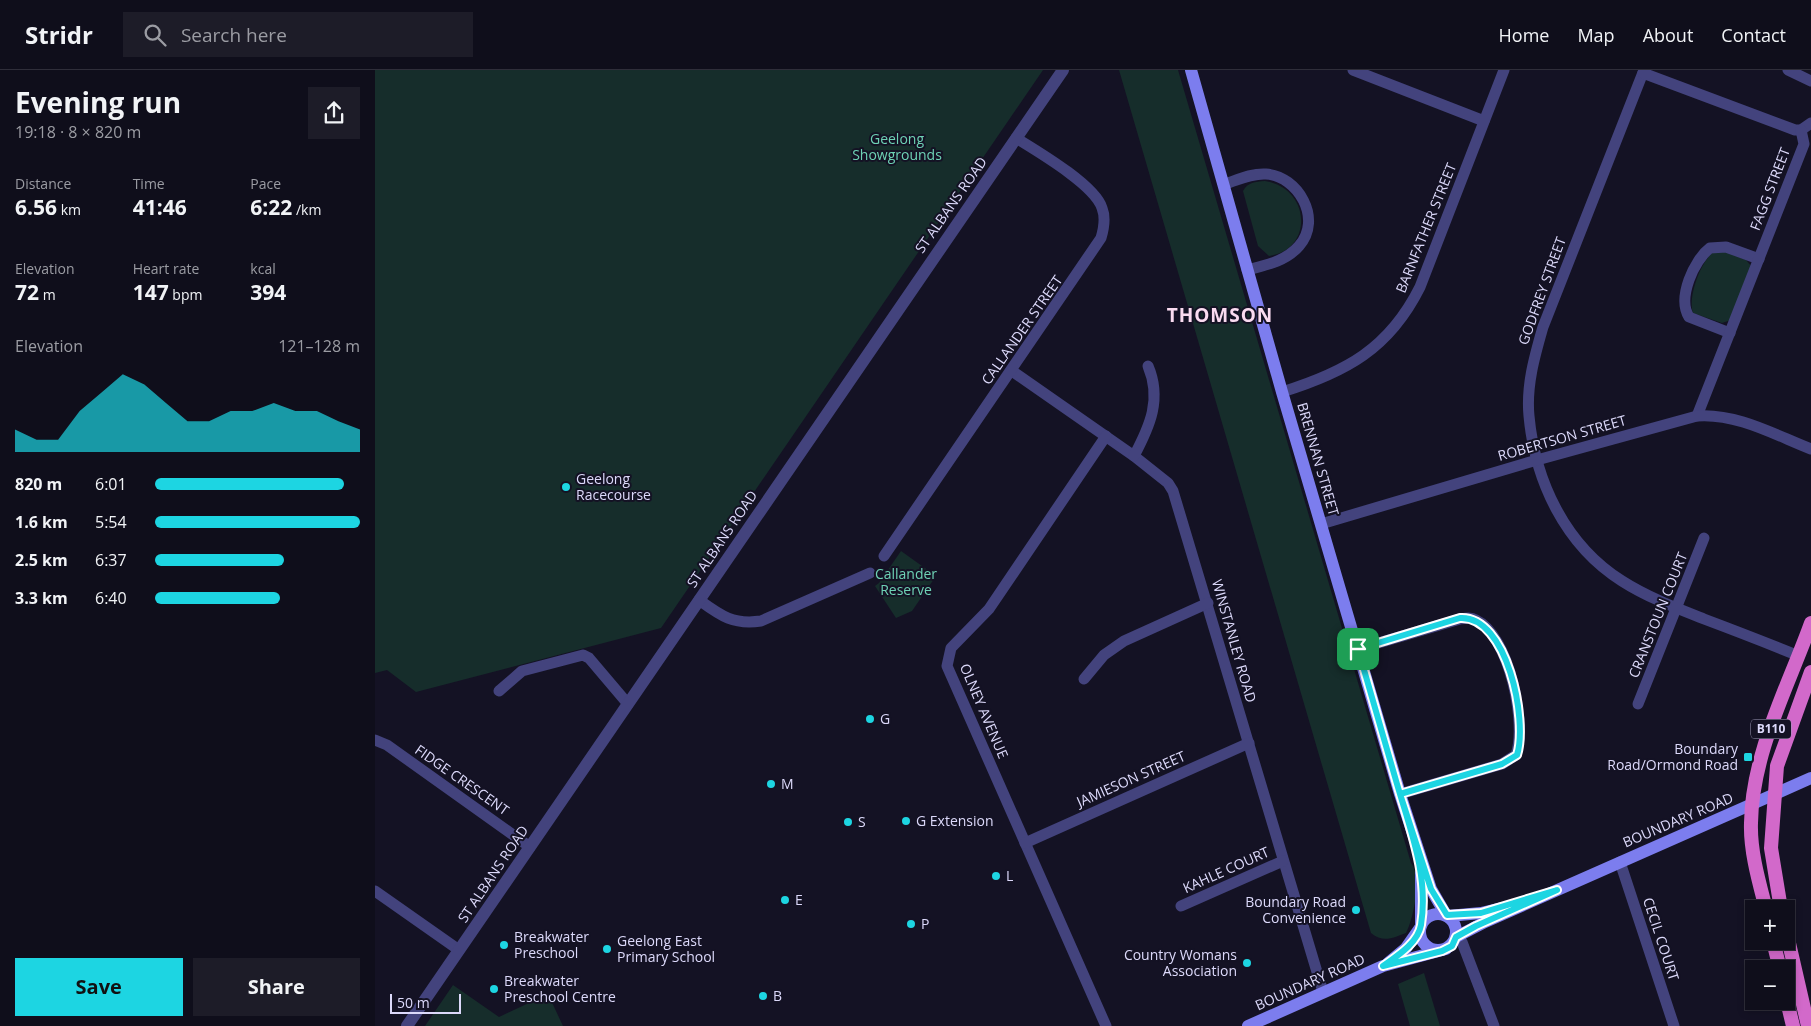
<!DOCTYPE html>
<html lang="en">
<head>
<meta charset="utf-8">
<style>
  body { margin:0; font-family:"Open Sans",sans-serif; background:#1d1c28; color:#f1f3f6; height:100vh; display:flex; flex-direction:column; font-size:19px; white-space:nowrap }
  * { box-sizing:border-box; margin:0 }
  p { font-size:16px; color:#9b9ca3 }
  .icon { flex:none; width:28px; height:28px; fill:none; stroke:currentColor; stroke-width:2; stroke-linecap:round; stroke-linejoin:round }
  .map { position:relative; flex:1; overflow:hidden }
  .drawer { display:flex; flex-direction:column; background:#0f0e1b; width:375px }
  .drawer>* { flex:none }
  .controls { position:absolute; left:1370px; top:830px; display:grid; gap:10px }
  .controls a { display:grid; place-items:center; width:50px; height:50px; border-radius:0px; background:#0f0e1b; box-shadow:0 2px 8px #0003,0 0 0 1px #2f2e3a; font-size:25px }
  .scale { position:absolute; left:15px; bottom:12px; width:71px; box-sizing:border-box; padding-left:5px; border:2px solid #dcd9fa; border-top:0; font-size:14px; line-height:18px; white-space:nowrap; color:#dcd9fa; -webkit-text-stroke:4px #141224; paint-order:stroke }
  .pin { position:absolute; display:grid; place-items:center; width:42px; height:42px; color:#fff; margin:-21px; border-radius:10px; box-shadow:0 2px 8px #0006 }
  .round { display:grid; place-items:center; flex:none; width:52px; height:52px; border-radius:0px; background:#1d1c28 }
  .head { display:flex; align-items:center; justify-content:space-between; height:85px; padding:0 15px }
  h1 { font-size:28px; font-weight:700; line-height:38px }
  .metrics { display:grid; grid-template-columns:repeat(3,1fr); gap:8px; height:85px; padding:5px 15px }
  .metrics div { display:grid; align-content:center }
  .metrics b { font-size:21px; font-weight:700 }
  .metrics small { font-size:14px; font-weight:400 }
  .metrics p { font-size:14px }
  .chart { height:140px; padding:10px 15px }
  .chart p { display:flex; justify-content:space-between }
  .chart svg { width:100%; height:90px; margin-top:5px; fill:#1dd5e2; opacity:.7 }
  .cta { display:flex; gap:10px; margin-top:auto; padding:10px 15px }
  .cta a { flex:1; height:58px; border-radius:0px; background:#1dd5e2; color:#111; font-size:20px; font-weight:700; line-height:58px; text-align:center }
  .cta a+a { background:#1d1c28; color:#f1f3f6 }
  ul { padding:0 15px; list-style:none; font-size:16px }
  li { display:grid; grid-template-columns:80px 60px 1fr; align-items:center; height:38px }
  li i { height:12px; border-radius:6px; background:#1dd5e2 }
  header { display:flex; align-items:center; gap:30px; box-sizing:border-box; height:70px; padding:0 25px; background:#0f0e1b; border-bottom:1px solid #2f2e3a }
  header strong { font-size:24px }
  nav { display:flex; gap:28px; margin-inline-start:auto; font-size:18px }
  .search { width:350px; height:45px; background:#1d1c28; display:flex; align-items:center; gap:12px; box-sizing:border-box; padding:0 18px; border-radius:0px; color:#9b9ca3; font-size:19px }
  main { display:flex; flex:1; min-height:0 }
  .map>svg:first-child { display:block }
  .green { fill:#162d2b }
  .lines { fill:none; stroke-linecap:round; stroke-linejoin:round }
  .minor { stroke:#43437d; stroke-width:11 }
  .tertiary { stroke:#43437d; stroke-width:12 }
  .secondary { stroke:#7c7dee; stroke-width:12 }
  .trunk { stroke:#d269ca; stroke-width:14 }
  .route-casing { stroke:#fff; stroke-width:10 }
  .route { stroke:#1dd5e2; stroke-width:6 }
  .poi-dot { fill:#1dd5e2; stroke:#141224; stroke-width:2 }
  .labels { text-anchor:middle; stroke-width:4; stroke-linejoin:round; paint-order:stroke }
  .shield { fill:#141224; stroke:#a09dba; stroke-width:1 }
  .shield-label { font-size:12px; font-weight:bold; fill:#dcd9fa }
  .park-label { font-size:14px; fill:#6ed2b5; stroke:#141224 }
  .street-label { font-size:14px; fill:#dcd9fa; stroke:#141224 }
  .poi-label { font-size:14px; fill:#dcd9fa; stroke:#141224; text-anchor:start }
  .district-label { font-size:19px; font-weight:bold; letter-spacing:1px; fill:#fadbf0; stroke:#141224 }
</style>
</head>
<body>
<header>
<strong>Stridr</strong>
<div class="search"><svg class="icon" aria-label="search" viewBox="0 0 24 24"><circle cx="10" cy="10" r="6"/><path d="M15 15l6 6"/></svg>Search here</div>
<nav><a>Home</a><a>Map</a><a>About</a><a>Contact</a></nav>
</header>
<main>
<section class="drawer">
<div class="head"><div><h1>Evening run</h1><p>19:18 · 8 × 820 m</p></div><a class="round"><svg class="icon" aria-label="share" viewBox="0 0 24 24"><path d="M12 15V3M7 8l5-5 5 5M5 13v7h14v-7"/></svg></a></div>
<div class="metrics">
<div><p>Distance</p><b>6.56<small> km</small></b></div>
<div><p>Time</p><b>41:46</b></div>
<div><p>Pace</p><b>6:22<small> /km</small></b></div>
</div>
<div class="metrics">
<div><p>Elevation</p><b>72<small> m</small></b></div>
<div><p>Heart rate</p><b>147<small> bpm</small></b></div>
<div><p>kcal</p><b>394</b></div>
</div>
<div class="chart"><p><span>Elevation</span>121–128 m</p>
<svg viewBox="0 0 160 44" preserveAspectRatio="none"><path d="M0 44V33L10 38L20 38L30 24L40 15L50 6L60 11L70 20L80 29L90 29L100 24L110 24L120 20L130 24L140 24L150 29L160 33V44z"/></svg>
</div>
<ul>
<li><b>820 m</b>6:01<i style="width:92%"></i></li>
<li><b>1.6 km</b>5:54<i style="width:100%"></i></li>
<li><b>2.5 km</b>6:37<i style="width:63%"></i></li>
<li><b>3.3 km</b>6:40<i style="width:61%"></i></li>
</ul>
<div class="cta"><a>Save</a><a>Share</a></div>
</section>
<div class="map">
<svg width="1436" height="956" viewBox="0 0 1436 956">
  <rect width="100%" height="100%" fill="#141224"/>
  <g class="green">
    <path d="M0,0H668L286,558L41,622L12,600L0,603Z"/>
    <path d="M744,0H803L1036,793C1047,806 1039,848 1031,863C1018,868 1008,873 996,863Z"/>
    <path d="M890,111C936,118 939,180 894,186L883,176L868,121C873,112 880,112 890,111Z"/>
    <path d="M1343,179L1371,190L1376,196L1356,250L1347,253L1318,243C1312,227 1327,186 1343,179Z"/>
    <path d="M526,481L561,506L537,541L521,548L500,516L504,513Z"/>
    <path d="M1049,903L1065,956H1035L1023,914Z"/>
    <path d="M78,915L124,947L173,924L188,956H50Z"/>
  </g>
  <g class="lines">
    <g class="minor">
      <path d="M978,0L1109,51"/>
      <path d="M1269,0L1168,257C1160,285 1151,315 1154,346C1160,411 1190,475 1247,511C1272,527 1301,538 1329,549C1361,561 1392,573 1424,586"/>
      <path d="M1413,0L1436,11"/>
      <path d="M1268,3L1420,60H1426L1436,53"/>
      <path d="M850,114C862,110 877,103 891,104C923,106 948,149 924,176C911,191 892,195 872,200"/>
      <path d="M1355,263L1314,247C1302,228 1319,190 1335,178L1351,177L1384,189"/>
      <path d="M637,301L759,386L793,413L798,421L948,922"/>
      <path d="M907,322C971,302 1014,279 1045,217L1129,0"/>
      <path d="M1322,346L1429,74L1426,60"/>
      <path d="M731,366L614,539L576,578L572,596L731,956"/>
      <path d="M759,386C775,356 787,329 773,296"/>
      <path d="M946,454L1162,390L1322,346C1362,343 1400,365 1436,379"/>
      <path d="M509,486L726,168C729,158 731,148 727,138C720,115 662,81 641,68"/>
      <path d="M324,530C346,546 358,555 386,551L495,503"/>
      <path d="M983,579L1085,549C1091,548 1096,547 1101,550C1134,565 1152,653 1141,685L1127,694L1025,724"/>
      <path d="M709,609L729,585L749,571L833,533"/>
      <path d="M124,621L147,601L208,585L214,588L253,634"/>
      <path d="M1263,634L1329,468"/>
      <path d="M0,670L12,675L155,777"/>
      <path d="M650,773L874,673"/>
      <path d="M1245,792L1299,956"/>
      <path d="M0,821L84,880"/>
      <path d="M806,836L908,791"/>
      <path d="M1081,868L1087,872L1119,956"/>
    </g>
    <path class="tertiary" d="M32,956L688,0"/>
    <g class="secondary">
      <path d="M816,0L907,322L1025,724L1056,819L1071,845"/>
      <path d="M1046,803V855"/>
      <circle cx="1063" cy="862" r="18"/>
      <path d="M1073,846L1106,843L1127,838"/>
      <path d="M1081,867L1110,852L1436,708"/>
      <path d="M1013,893L1031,878L1045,858"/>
      <path d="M873,956L1008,896L1071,879"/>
    </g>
    <g class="trunk">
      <path d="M1391,839C1384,812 1375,781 1376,753C1377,683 1413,617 1436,553"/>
      <path d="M1406,839L1396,778L1402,696L1436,602"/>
      <path d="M1411,860L1433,956"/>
      <path d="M1398,871L1405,899"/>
      <path d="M1411,927L1418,956"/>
    </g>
  </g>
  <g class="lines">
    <defs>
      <path id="route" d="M983,579C996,624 1009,669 1022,714C1035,759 1054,806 1046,855C1043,873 1022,886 1008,896L1067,881L1077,876L1081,867L1101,856L1182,820L1106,843L1072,845L1056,819L1025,724L1127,694L1142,685C1153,650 1132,545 1085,548L983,579"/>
    </defs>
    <use href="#route" class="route-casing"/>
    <use href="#route" class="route"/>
  </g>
  <g class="poi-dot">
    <circle cx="191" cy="417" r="5"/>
    <circle cx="495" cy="649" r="5"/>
    <rect x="1368" y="682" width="10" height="10" rx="2.5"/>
    <circle cx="396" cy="714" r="5"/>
    <circle cx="531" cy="751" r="5"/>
    <circle cx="473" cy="752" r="5"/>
    <circle cx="621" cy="806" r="5"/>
    <circle cx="410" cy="830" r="5"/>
    <circle cx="981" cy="840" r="5"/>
    <circle cx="536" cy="854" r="5"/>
    <circle cx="129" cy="875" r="5"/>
    <circle cx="232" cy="879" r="5"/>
    <circle cx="872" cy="893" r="5"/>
    <circle cx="119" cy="919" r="5"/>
    <circle cx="388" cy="926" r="5"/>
  </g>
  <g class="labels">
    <rect class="shield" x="1376" y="649.5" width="40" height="19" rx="4"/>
    <g class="shield-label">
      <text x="1396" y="663">B110</text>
    </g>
    <g class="park-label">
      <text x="522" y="74">Geelong<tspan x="522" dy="16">Showgrounds</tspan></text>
      <text x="531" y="509">Callander<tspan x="531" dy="16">Reserve</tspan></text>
    </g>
    <g class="street-label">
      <text transform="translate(1395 119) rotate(-69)" y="5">FAGG STREET</text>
      <text transform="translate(576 135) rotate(-55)" y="5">ST ALBANS ROAD</text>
      <text transform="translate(1051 158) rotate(-68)" y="5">BARNFATHER STREET</text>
      <text transform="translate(1167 221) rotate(-70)" y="5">GODFREY STREET</text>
      <text transform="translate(647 260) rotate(-55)" y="5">CALLANDER STREET</text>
      <text transform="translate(1187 368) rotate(-16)" y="5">ROBERTSON STREET</text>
      <text transform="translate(943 389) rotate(74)" y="5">BRENNAN STREET</text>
      <text transform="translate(347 469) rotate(-56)" y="5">ST ALBANS ROAD</text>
      <text transform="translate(1283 545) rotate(-68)" y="5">CRANSTOUN COURT</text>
      <text transform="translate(859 571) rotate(74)" y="5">WINSTANLEY ROAD</text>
      <text transform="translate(609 641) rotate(67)" y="5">OLNEY AVENUE</text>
      <text transform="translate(756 709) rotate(-24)" y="5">JAMIESON STREET</text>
      <text transform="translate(87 710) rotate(35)" y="5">FIDGE CRESCENT</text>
      <text transform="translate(1303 750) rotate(-23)" y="5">BOUNDARY ROAD</text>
      <text transform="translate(851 800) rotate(-24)" y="5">KAHLE COURT</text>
      <text transform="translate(118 804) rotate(-56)" y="5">ST ALBANS ROAD</text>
      <text transform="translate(1286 869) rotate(72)" y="5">CECIL COURT</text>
      <text transform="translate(935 912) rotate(-24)" y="5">BOUNDARY ROAD</text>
    </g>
    <g class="poi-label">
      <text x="201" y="414">Geelong<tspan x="201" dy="16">Racecourse</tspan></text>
      <text x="505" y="654">G</text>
      <text x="1363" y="684" text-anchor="end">Boundary<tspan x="1363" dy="16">Road/Ormond Road</tspan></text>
      <text x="406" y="719">M</text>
      <text x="541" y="756">G Extension</text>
      <text x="483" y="757">S</text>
      <text x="631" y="811">L</text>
      <text x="420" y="835">E</text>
      <text x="971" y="837" text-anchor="end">Boundary Road<tspan x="971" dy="16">Convenience</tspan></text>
      <text x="546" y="859">P</text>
      <text x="139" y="872">Breakwater<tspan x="139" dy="16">Preschool</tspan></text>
      <text x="242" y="876">Geelong East<tspan x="242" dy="16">Primary School</tspan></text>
      <text x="862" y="890" text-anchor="end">Country Womans<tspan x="862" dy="16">Association</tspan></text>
      <text x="129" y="916">Breakwater<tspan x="129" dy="16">Preschool Centre</tspan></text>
      <text x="398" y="931">B</text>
    </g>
    <g class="district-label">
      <text x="845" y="252">THOMSON</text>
    </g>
  </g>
</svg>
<div class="controls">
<a>+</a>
<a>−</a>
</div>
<div class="scale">50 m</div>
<div class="pin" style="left:983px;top:579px;background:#1e9e55"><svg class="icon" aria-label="arrive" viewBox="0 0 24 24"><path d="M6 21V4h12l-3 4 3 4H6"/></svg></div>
</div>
</main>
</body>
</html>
